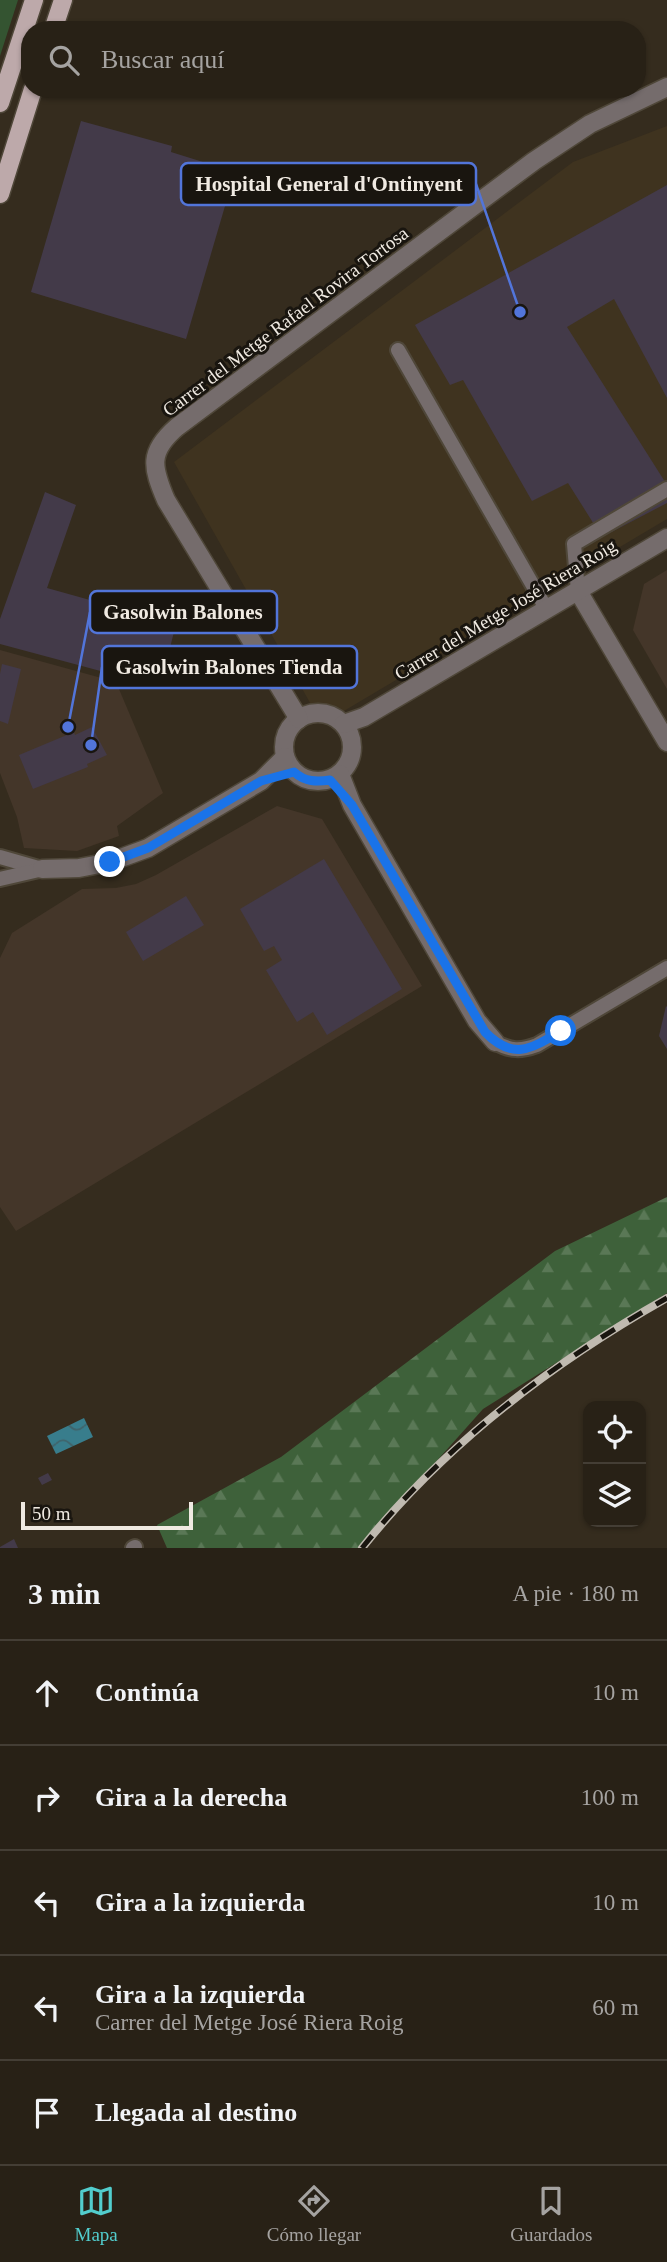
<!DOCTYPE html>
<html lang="es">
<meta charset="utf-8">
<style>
:root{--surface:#282116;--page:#30291f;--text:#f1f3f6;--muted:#a5a3a1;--line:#443e35;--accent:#52cdcd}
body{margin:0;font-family:Georgia,serif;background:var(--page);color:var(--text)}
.controls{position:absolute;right:21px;bottom:21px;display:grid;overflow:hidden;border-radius:14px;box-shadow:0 2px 5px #0004}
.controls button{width:63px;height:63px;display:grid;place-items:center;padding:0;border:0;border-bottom:2px solid var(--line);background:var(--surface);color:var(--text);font:35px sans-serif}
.scale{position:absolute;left:21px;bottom:18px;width:172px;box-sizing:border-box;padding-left:7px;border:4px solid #f0eae2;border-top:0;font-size:19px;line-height:24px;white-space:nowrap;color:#f0eae2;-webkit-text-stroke:5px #19150f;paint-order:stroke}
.stop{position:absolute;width:21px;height:21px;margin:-16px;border:5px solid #1a73e8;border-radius:50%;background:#fff}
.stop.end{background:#1a73e8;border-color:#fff;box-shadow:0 2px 7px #0008}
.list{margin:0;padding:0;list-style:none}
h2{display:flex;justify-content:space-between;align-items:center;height:91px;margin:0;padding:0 28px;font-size:30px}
h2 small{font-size:23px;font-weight:400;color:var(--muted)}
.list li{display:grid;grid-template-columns:46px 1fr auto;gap:21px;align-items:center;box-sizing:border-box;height:105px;padding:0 28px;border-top:2px solid var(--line)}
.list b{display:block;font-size:26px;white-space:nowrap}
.list p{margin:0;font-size:23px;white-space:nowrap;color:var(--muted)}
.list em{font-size:23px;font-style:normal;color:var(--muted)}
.icon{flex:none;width:38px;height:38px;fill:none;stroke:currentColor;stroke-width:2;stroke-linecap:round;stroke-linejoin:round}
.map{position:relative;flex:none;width:667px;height:1548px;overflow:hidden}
.search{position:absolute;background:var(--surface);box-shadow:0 2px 5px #0004;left:21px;right:21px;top:21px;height:77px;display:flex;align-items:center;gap:18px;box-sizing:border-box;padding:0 24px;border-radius:28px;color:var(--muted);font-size:26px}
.sheet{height:616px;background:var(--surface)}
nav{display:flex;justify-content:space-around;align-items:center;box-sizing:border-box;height:98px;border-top:2px solid var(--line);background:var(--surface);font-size:19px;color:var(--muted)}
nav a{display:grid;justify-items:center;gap:4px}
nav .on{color:var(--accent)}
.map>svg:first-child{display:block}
.commercial{fill:#443629}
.built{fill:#3f331f}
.green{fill:#345431}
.forest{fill:url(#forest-firs)}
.water{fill:url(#water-waves)}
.building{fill:#433a49}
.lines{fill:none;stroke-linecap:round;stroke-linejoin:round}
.lane-casing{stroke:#4f4739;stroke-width:18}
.street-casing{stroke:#4f4739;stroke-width:21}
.primary-casing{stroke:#4f4739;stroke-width:21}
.lane{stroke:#756c6c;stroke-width:14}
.street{stroke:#756c6c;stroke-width:18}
.primary{stroke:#bda9aa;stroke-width:18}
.rail-casing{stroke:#c0bab0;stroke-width:8}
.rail{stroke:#19150f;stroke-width:5;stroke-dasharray:16;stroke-linecap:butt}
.route{stroke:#1a73e8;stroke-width:9}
.labels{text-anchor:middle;stroke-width:6;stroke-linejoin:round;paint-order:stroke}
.street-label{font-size:19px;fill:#f0eae2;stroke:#19150f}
.leader{fill:none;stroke:#5275da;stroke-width:2.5}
.callout-dot{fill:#5275da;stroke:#19150f;stroke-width:2.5}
.callout{fill:#19150f;stroke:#5275da;stroke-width:2.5}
.callout-label{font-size:21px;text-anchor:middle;font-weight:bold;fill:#f0eae2}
</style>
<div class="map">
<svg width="667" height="1548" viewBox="0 0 667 1548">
<defs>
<pattern id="forest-firs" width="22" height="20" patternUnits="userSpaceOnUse" patternTransform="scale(1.75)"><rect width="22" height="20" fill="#3e613a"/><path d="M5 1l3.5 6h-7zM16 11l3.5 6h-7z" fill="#5a7856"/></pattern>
<pattern id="water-waves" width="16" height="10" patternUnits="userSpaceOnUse" patternTransform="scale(1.75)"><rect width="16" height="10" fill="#387d8c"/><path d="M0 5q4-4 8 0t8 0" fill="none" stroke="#3f646c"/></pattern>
</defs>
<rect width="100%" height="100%" fill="#352c1e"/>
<g class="commercial">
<path d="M667,570V689L633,630L644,584Z"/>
<path d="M0,650L116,682L163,793L117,826L119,836L77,851L24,848L17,817L0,773Z"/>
<path d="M277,806L322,819L422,986L16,1231L0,1207V958L12,933L82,889L116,888L136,884L156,875Z"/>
</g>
<path class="built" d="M667,126V519L322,724L174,462L573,162Z"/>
<path class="green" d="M0,0H18L0,56Z"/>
<path class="forest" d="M667,1197V1293L483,1409L359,1548H167L157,1525L281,1457L555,1251Z"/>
<path class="water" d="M84,1418L93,1437L56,1454L47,1436Z"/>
<g class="building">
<path d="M81,121L172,146L171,152L235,172L186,339L31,292Z"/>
<path d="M667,185V398L614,299L567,327L667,485V503L602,537L568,483L532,501L463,380L450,385L415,325Z"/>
<path d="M45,492L76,505L47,588L176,624L160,687L0,644V619Z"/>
<path d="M2,664L21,669L8,724L0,721V674Z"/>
<path d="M92,727L107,755L87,764L88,767L33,789L19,755L74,732L75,735Z"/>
<path d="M324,859L402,989L327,1035L313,1012L297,1022L266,970L282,960L274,946L264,951L240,909Z"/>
<path d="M186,896L204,925L143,961L126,932Z"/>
<path d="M666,1006L667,1007V1049L659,1036Z"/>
<path d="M48,1473L52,1480L42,1485L38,1478Z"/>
<path d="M14,1539L18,1548H0V1547Z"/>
</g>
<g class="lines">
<defs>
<g id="lane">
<path d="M398,350L547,610"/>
<path d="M578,591L574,544L667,489"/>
<path d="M0,857L42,869"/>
<path d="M0,879L39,870"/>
<path d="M495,1042C510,1051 521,1051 537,1045L667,968"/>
<path d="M133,1548L135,1547"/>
</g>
<g id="street">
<path d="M578,591L667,742"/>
<circle cx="318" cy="747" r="34"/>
<path d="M299,719L166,500C152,467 148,452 177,427L534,161L590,124L667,87"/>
<path d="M344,724L364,717L667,538"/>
<path d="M340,774L352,805L477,1021L495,1042"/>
<path d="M42,869L79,868L110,862L148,848L261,781L285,757"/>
</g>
<g id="primary">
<path d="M53,30L63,0"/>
<path d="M0,103L34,0"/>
<path d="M0,194L33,89"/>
</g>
</defs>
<use href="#lane" class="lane-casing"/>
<use href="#street" class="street-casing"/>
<use href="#primary" class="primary-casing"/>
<use href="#lane" class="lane"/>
<use href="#street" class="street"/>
<use href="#primary" class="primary"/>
<defs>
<path id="rail" d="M362,1548C445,1444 552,1363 667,1298"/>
</defs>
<use href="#rail" class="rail-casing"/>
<use href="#rail" class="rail"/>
</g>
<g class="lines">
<path class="route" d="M110,862L148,848L261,781L294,772C305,782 317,782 330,780L352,805L485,1032C513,1061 531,1049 561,1031"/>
</g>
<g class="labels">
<g class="street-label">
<text transform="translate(285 321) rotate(-37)" y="7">Carrer del Metge Rafael Rovira Tortosa</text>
<text transform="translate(505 609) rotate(-31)" y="7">Carrer del Metge José Riera Roig</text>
</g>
</g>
<path class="leader" d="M520 312L476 184M68 727L90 612M91 745L102 667"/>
<g class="callout-dot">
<circle cx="520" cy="312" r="7"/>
<circle cx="68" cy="727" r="7"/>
<circle cx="91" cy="745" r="7"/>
</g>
<g class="callout">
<rect x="181" y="163" width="295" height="42" rx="7"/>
<rect x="90" y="591" width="187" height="42" rx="7"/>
<rect x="102" y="646" width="255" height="42" rx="7"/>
</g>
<g class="callout-label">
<text x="329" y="191">Hospital General d'Ontinyent</text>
<text x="183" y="619">Gasolwin Balones</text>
<text x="229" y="674">Gasolwin Balones Tienda</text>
</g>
</svg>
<div class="controls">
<button><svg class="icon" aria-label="locate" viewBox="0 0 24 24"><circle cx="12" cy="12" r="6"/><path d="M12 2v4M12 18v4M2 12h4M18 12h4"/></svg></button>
<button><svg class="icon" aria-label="layers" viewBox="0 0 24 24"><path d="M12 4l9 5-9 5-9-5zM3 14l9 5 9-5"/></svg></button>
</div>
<div class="scale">50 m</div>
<div class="stop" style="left:561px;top:1031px"></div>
<div class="stop end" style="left:110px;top:862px"></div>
<div class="search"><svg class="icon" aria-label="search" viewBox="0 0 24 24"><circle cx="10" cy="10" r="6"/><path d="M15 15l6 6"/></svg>Buscar aquí</div>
</div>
<section class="sheet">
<h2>3 min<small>A pie · 180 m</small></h2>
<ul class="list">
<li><svg class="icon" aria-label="ahead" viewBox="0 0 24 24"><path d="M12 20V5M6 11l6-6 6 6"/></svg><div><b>Continúa</b></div><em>10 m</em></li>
<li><svg class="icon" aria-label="right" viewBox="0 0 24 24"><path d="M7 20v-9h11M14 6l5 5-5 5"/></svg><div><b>Gira a la derecha</b></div><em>100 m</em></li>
<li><svg class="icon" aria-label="left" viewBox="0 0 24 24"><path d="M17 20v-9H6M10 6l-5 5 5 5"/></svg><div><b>Gira a la izquierda</b></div><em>10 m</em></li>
<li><svg class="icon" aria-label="left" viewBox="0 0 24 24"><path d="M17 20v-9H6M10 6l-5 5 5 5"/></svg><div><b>Gira a la izquierda</b><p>Carrer del Metge José Riera Roig</p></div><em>60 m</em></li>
<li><svg class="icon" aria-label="arrive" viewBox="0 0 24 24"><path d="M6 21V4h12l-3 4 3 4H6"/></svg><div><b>Llegada al destino</b></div></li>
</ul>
</section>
<nav>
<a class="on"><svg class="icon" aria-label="map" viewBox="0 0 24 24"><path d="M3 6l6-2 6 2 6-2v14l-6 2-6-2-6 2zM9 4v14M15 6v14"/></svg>Mapa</a>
<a><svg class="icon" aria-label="directions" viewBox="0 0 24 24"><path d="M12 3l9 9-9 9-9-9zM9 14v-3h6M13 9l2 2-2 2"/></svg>Cómo llegar</a>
<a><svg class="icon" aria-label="saved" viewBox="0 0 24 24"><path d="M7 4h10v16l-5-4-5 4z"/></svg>Guardados</a>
</nav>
